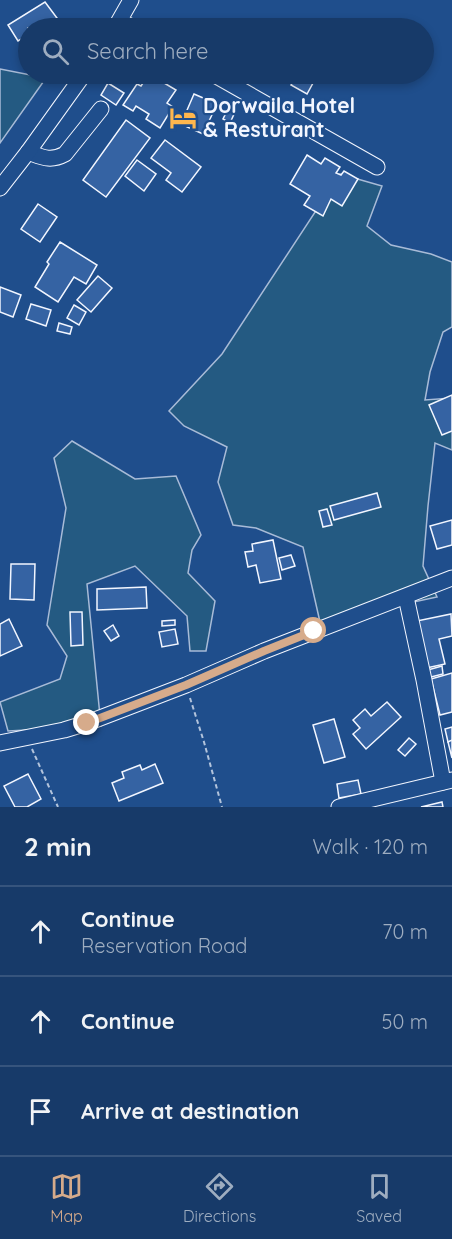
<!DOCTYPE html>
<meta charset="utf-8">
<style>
:root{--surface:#173a69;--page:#20416f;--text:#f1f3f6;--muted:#9eadc0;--line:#36547d;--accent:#d6ab8b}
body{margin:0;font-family:Quicksand,sans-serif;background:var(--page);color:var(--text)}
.stop{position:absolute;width:18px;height:18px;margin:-14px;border:4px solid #d6ab8b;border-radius:50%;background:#fff}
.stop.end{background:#d6ab8b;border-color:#fff;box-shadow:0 2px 6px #0008}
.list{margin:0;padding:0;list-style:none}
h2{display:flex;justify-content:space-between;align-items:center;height:78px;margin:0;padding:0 24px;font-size:26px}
h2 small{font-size:20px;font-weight:400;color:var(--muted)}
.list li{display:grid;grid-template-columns:39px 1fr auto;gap:18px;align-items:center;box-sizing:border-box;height:90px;padding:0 24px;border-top:2px solid var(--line)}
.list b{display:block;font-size:22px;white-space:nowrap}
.list p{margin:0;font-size:20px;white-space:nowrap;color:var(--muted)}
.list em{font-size:20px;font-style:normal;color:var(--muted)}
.icon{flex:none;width:33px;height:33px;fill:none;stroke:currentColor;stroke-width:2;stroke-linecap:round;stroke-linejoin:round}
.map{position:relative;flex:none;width:452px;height:807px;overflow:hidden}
.search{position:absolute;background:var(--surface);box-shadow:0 3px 9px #0003;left:18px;right:18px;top:18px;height:66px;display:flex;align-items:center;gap:15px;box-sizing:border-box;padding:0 21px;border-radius:33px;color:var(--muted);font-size:22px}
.sheet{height:348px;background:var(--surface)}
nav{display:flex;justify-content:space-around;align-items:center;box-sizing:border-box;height:84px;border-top:2px solid var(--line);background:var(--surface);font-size:16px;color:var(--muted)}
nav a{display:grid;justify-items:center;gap:3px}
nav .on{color:var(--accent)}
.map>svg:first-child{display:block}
.green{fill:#245a82;stroke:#a8bbd7;stroke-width:1.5}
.building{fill:#3563a3;stroke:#f2f6ff;stroke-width:1.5}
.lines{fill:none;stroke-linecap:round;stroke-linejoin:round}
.minor-casing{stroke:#f2f6ff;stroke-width:17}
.path{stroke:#b3c4dc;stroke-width:2;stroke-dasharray:4.5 3;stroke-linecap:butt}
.minor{stroke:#1f4e8c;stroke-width:15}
.route{stroke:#d6ab8b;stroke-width:8}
.labels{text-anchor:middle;stroke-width:4.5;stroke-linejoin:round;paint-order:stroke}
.poi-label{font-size:21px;font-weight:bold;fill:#f2f6ff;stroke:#1f4e8c;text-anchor:start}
</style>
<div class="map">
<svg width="452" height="807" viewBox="0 0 452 807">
<rect width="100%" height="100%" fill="#1f4e8c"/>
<g class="green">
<path d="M0,69L46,78L0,143Z"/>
<path d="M340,174L382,186L367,226L391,245L431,254L452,262V327L443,332L430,372L425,400L452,398V450L435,443L428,506L423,566L437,597L320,622L303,547L256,528L233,525L218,482L227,447L184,426L169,411L222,354Z"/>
<path d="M72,441L135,479L176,476L201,535L192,550L188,573L215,601L206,651H190L187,616L135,566L87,584L101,726L8,731L0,702L60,679L67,656L47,625L66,508L54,458Z"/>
</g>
<g class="building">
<path d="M45,2L57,18L39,28H28V35L18,41L8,25Z"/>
<path d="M149,74L176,90L167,103L173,107L160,128L146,119L149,114L136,106L133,111L123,105L137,84L141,86Z"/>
<path d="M297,75L313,83L307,94L291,85Z"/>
<path d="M108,83L124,93L116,105L101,95Z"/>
<path d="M194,94L217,104L203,134L181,124Z"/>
<path d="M228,109L235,112L230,123L223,119Z"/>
<path d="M126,120L150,138L106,197L83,180Z"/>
<path d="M165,140L201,167L182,192L166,180L171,173L151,158Z"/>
<path d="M307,155L321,164L325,158L340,167L336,173L341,175L344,171L358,179L342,206L331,199L323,216L304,205L310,196L290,184Z"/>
<path d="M137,160L156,174L144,191L125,176Z"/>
<path d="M38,204L57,217L40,242L21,229Z"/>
<path d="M60,242L97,265L86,284L74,277L58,302L35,287L49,264L47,262Z"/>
<path d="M98,276L112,288L91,312L77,300Z"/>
<path d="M0,287L21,295L13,317L0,312Z"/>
<path d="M31,304L51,310L46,326L26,319Z"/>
<path d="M74,305L86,312L79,325L67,318Z"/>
<path d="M59,323L72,327L70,334L57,331Z"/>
<path d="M452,395V431L442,435L429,405Z"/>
<path d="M377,493L381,507L334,520L330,506Z"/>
<path d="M327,509L332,525L323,527L319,511Z"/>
<path d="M452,520V545L437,549L430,526Z"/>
<path d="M273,540L281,579L260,583L256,565L248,567L245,552L253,551L252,544Z"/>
<path d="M291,555L295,566L282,570L279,558Z"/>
<path d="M11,564H35L34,600L10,599Z"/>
<path d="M146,587L147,608L97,610V589Z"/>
<path d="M70,612H82L83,645L71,646Z"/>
<path d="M451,614L452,636L439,639L445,664L417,670L407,623Z"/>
<path d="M9,619L22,646L0,656V624Z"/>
<path d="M175,620V625L162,626V621Z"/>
<path d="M113,625L119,636L111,641L104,631Z"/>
<path d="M175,629L178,644L162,647L159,632Z"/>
<path d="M442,666L443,674L419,680L417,673Z"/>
<path d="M452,673V712L440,715L431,679Z"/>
<path d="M387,702L401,717L366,749L353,734L360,728L353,720L365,709L371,716Z"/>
<path d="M334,719L345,757L324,763L313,725Z"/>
<path d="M452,727V741L448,742L445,729Z"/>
<path d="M409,738L416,744L405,756L398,750Z"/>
<path d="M452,740V758L448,742Z"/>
<path d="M155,764L163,783L119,801L112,783L124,778L122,772L140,765L142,770Z"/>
<path d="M28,774L41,799L27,807H15L4,786Z"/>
<path d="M358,780L361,794L339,798L337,784Z"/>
<path d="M442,802L443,807H421Z"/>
</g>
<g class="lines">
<defs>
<g id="minor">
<path d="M120,21L134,28"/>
<path d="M115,28L131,0"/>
<path d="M213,74L377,167"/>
<path d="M28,152C42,157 50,162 65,154L101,109"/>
<path d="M0,188L28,152L84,74"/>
<path d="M406,597L424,680L443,782"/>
<path d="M0,743L64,730L87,723L186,685L264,651L452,578"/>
<path d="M339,807L452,780"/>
</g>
</defs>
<use href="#minor" class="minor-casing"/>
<g class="path">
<path d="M190,698L204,742L222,807"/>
<path d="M32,749L58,807"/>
</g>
<use href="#minor" class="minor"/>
</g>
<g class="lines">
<path class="route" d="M87,723L186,685L264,651L314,631"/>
</g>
<defs>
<symbol id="hotel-bare" viewBox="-9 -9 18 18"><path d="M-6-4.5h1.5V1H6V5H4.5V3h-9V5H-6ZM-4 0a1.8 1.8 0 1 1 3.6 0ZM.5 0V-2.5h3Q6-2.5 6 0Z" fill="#ffb74d" stroke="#1f4e8c" stroke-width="2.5" paint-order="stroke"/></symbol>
</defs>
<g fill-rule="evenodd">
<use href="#hotel-bare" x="164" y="99" width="38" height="38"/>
</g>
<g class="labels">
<g class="poi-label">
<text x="203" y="113">Dorwaila Hotel<tspan x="203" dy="24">&amp; Resturant</tspan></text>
</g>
</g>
</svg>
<div class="stop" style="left:314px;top:631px"></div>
<div class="stop end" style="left:87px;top:723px"></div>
<div class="search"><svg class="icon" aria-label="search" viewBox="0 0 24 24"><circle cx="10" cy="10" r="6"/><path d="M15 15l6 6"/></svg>Search here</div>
</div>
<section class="sheet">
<h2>2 min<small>Walk · 120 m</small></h2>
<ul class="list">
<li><svg class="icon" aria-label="ahead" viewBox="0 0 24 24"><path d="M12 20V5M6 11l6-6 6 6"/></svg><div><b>Continue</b><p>Reservation Road</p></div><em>70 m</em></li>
<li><svg class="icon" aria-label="ahead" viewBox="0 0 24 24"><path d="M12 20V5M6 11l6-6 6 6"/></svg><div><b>Continue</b></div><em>50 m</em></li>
<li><svg class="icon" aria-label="arrive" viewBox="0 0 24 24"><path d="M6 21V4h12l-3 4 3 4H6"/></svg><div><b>Arrive at destination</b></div></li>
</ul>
</section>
<nav>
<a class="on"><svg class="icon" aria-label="map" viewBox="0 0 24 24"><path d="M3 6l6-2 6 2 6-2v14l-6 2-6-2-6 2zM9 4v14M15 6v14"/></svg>Map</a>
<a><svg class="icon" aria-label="directions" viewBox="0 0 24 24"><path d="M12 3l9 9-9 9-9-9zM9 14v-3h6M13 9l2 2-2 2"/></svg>Directions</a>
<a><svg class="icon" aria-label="saved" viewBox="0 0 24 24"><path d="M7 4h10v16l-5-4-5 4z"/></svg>Saved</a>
</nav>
